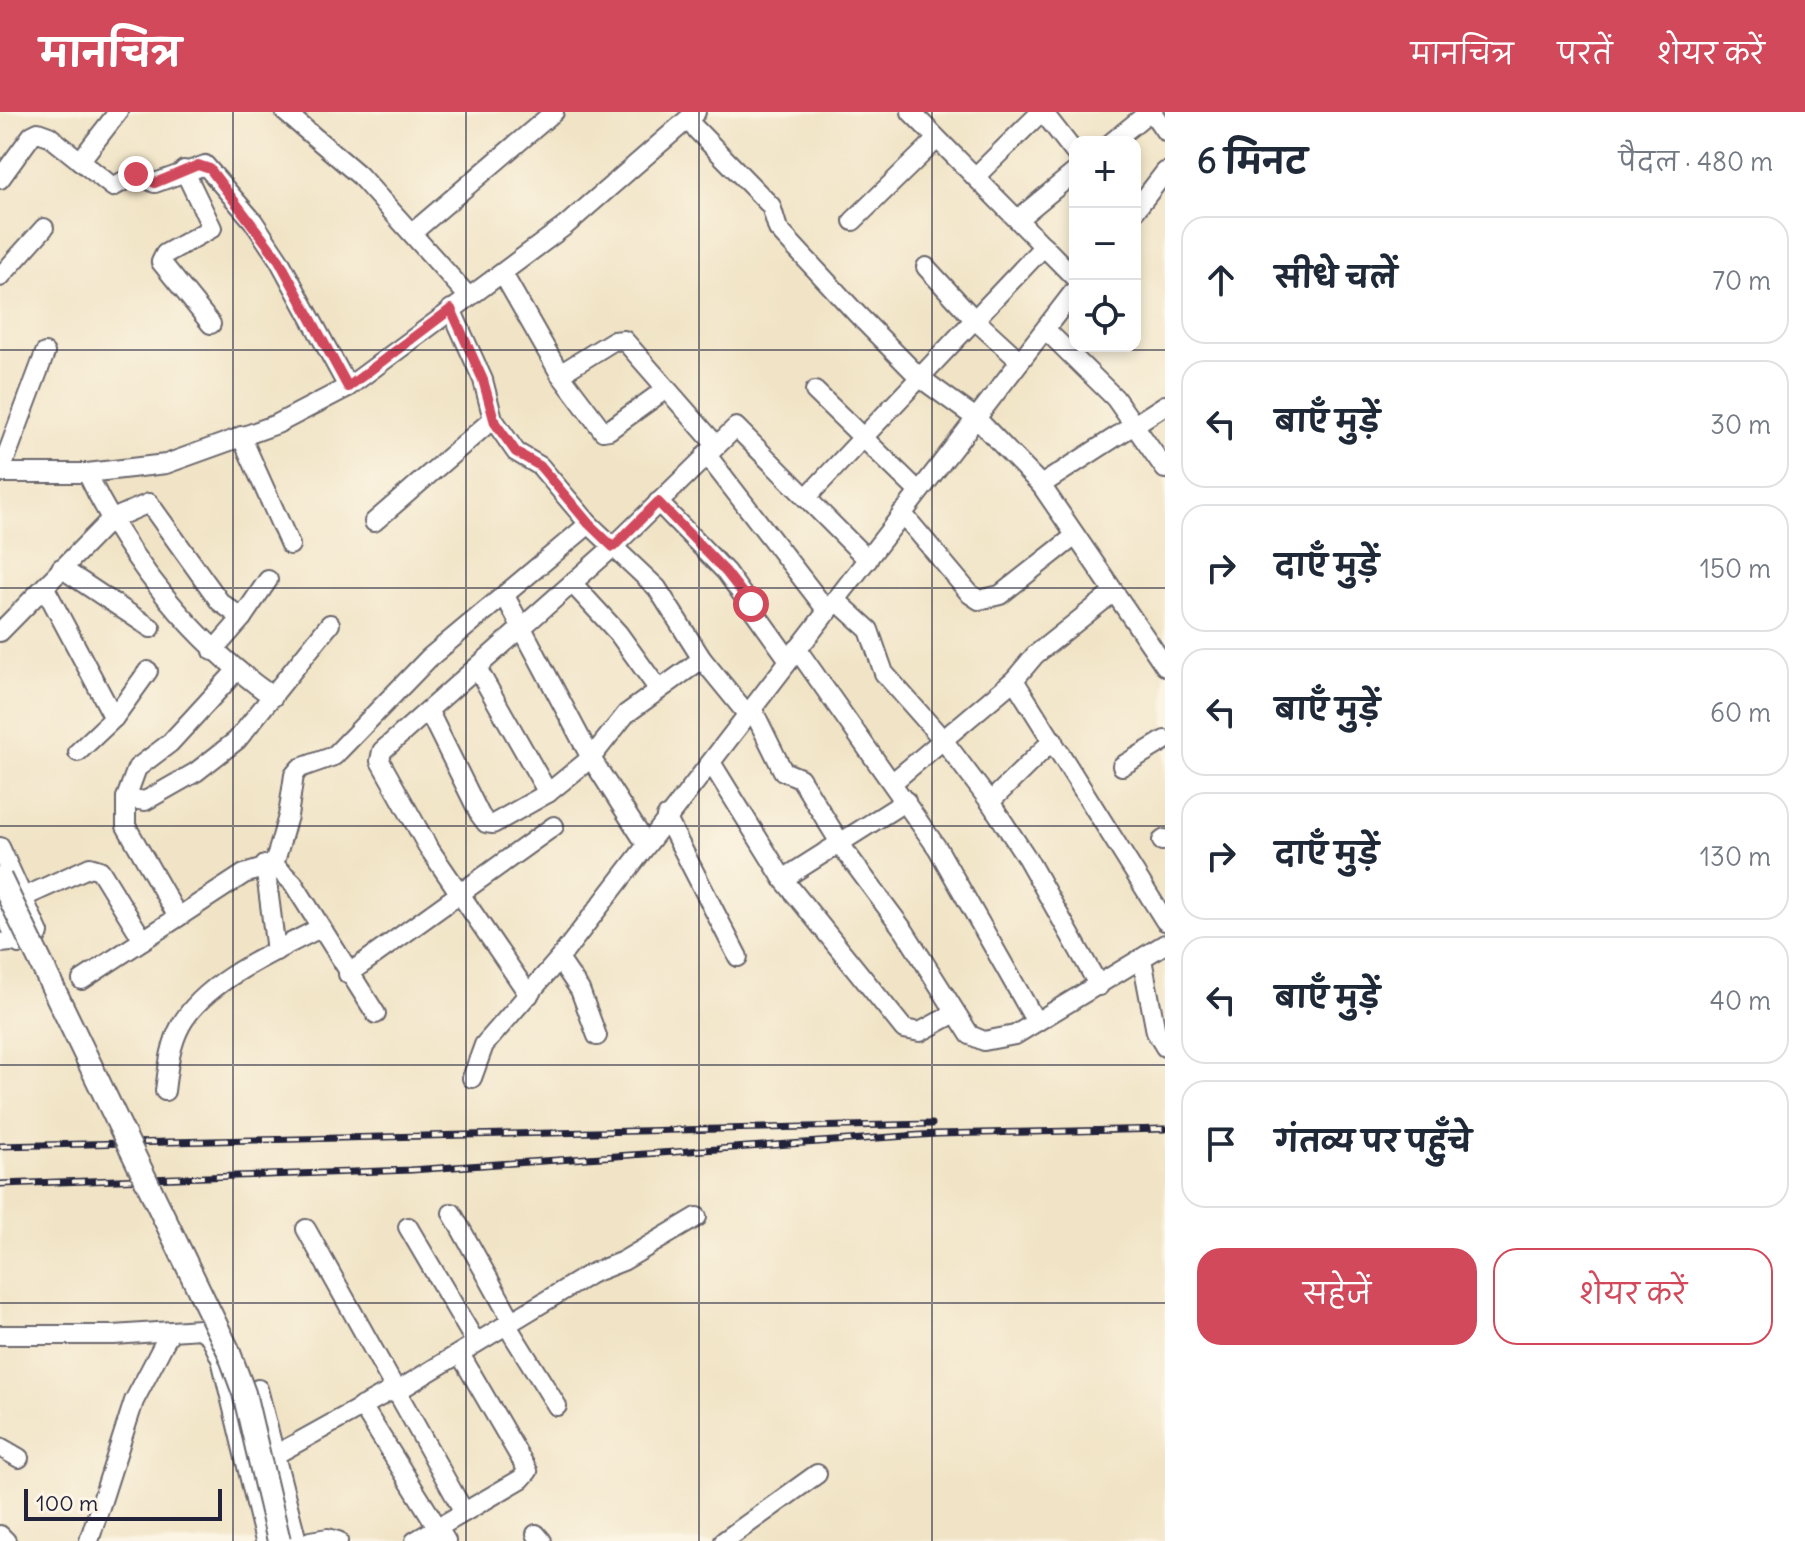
<!DOCTYPE html>
<html lang="hi">
<meta charset="utf-8">
<style>
:root{--surface:#fff;--page:#f2f2f3;--text:#1f2937;--muted:#747a83;--line:#e0e1e3;--accent:#d1495b}
body{margin:0;font-family:Delius,"Playpen Sans Deva",sans-serif;background:var(--page);color:var(--text)}
.controls{position:absolute;right:24px;top:24px;display:grid;overflow:hidden;border-radius:16px;box-shadow:0 4px 12px #0003}
.controls button{width:72px;height:72px;display:grid;place-items:center;padding:0;border:0;border-bottom:2px solid var(--line);background:var(--surface);color:var(--text);font:40px sans-serif}
.scale{position:absolute;left:24px;bottom:20px;width:198px;box-sizing:border-box;padding-left:8px;border:4px solid #22223b;border-top:0;font-size:22px;line-height:28px;white-space:nowrap;color:#22223b;-webkit-text-stroke:6px #fcf5e5;paint-order:stroke}
.stop{position:absolute;width:24px;height:24px;margin:-18px;border:6px solid #d1495b;border-radius:50%;background:#fff}
.stop.end{background:#d1495b;border-color:#fff;box-shadow:0 2px 8px #0008}
.list{margin:0;padding:0;list-style:none}
h2{display:flex;justify-content:space-between;align-items:center;height:104px;margin:0;padding:0 32px;font-size:34px}
h2 small{font-size:26px;font-weight:400;color:var(--muted)}
.list li{display:grid;grid-template-columns:52px 1fr auto;gap:24px;align-items:center;box-sizing:border-box;height:128px;margin:0 16px 16px;padding:0 16px;border:2px solid var(--line);border-radius:24px}
.list b{display:block;font-size:30px;white-space:nowrap}
.list em{font-size:26px;font-style:normal;color:var(--muted)}
.actions{display:flex;gap:16px;padding:24px 32px}
.actions a{flex:1;padding:18px 0;border:2px solid var(--accent);border-radius:24px;text-align:center;font-size:28px;color:var(--accent)}
.actions .main{background:var(--accent);color:#fff}
.icon{flex:none;width:44px;height:44px;fill:none;stroke:currentColor;stroke-width:2;stroke-linecap:round;stroke-linejoin:round}
.map{position:relative;flex:none;width:1165px;height:1429px;overflow:hidden}
header{display:flex;align-items:center;gap:48px;box-sizing:border-box;height:112px;padding:0 40px;background:var(--accent);color:#fff}
header strong{font-size:38px}
nav{display:flex;gap:44px;margin-inline-start:auto;font-size:28px}
main{display:flex}
aside{flex:1;background:var(--surface)}
.map>svg:first-child{display:block}
.lines{fill:none;stroke-linecap:round;stroke-linejoin:round}
.minor-casing{stroke:#6a666c;stroke-width:22}
.minor{stroke:#fff;stroke-width:18}
.rail-casing{stroke:#22223b;stroke-width:7}
.rail{stroke:#fcf5e5;stroke-width:4;stroke-dasharray:12;stroke-linecap:butt}
.major-bridge-casing{stroke:#6a666c;stroke-width:26;stroke-linecap:butt}
.major-bridge{stroke:#fff;stroke-width:22}
.route{stroke:#d1495b;stroke-width:10}
.grid{fill:none;stroke:#22223b;stroke-width:2;stroke-opacity:0.55}
</style>
<header>
<strong>मानचित्र</strong>
<nav><a>मानचित्र</a><a>परतें</a><a>शेयर करें</a></nav>
</header>
<main>
<div class="map">
<svg width="1165" height="1429" viewBox="0 0 1165 1429">
<rect width="100%" height="100%" fill="#fcf5e5"/>
<filter id="ink" filterUnits="userSpaceOnUse"><feTurbulence type="fractalNoise" baseFrequency=".0125" numOctaves="2"/><feDisplacementMap in="SourceGraphic" scale="16" xChannelSelector="R" yChannelSelector="G"/><feConvolveMatrix kernelMatrix="1 2 1 2 8 2 1 2 1" color-interpolation-filters="sRGB"/></filter>
<filter id="wash" filterUnits="userSpaceOnUse"><feTurbulence type="fractalNoise" baseFrequency=".006" numOctaves="4" result="noise"/><feDisplacementMap in="SourceGraphic" scale="32" xChannelSelector="R" yChannelSelector="G"/><feGaussianBlur stdDeviation="1.8" result="paint"/><feColorMatrix in="noise" values="0 0 0 0 0 0 0 0 0 0 0 0 0 0 0 0 0 1.4 0 .05"/><feComposite in="paint" operator="in"/></filter>
<g filter="url(#wash)">
<rect width="100%" height="100%" fill="#f1e4c6"/>
</g>
<g filter="url(#ink)">
<g class="lines">
<defs>
<g id="minor">
<path d="M285,0L359,63L468,184"/>
<path d="M911,0L1075,166"/>
<path d="M1043,0L1075,41"/>
<path d="M1152,0L1165,19"/>
<path d="M687,8L771,94L778,117L856,201L919,265L977,307L1041,373L1165,554"/>
<path d="M1112,30L1149,0"/>
<path d="M80,49L118,0"/>
<path d="M184,58L212,116L165,142L161,150L211,212"/>
<path d="M975,65L1041,0"/>
<path d="M0,67L32,23L38,20L49,24L113,75L136,62L155,71L205,53L253,109L279,148L348,275"/>
<path d="M1135,99L1165,60"/>
<path d="M1018,107L1075,60"/>
<path d="M853,109L937,27"/>
<path d="M412,121L554,0"/>
<path d="M926,155L973,206L1020,249"/>
<path d="M503,162L560,262L603,319L609,318L666,277"/>
<path d="M0,165L44,116"/>
<path d="M451,197L483,268L493,307L516,340L540,354L589,412L657,476L702,547L747,602"/>
<path d="M1046,218L1115,286L1165,357"/>
<path d="M560,262L613,229L624,228L716,333"/>
<path d="M815,279L918,379"/>
<path d="M241,324L290,433"/>
<path d="M706,342L828,500"/>
<path d="M0,361H87L166,352L277,312L348,275L565,114L696,0"/>
<path d="M0,361L45,241"/>
<path d="M87,361C128,448 194,530 273,585"/>
<path d="M1041,373L1165,293"/>
<path d="M806,386L1044,134"/>
<path d="M658,390L726,460L789,548"/>
<path d="M902,401L970,482L979,488L1000,483L1075,424"/>
<path d="M374,410L493,307"/>
<path d="M61,456L151,516"/>
<path d="M573,472L618,521L659,578"/>
<path d="M45,476L114,606"/>
<path d="M1114,480L1035,543L1014,568L1165,809"/>
<path d="M505,484L591,646L646,732"/>
<path d="M837,489L869,518L884,561L944,629L990,690L1027,746L1099,874"/>
<path d="M0,520L110,408L149,391L220,490L242,506"/>
<path d="M797,537L938,737L1036,910"/>
<path d="M213,539L242,506L268,468"/>
<path d="M477,556L548,681"/>
<path d="M236,559L170,631L137,656L126,686L145,689L196,660L237,628L330,512"/>
<path d="M752,596L783,659L800,666L847,742L905,820L970,923L984,929L1015,923L1165,832"/>
<path d="M429,600L480,703L486,711L493,712L548,681L591,646L626,602L702,547"/>
<path d="M78,640L114,606L148,559"/>
<path d="M712,652L783,767L904,917L920,920L955,901"/>
<path d="M1122,654L1165,628"/>
<path d="M893,670L1014,568"/>
<path d="M126,686V714L178,805"/>
<path d="M990,690L1053,628"/>
<path d="M666,705L738,845"/>
<path d="M1162,729L1165,727"/>
<path d="M0,735L39,821L34,828L0,831"/>
<path d="M265,753L276,839"/>
<path d="M274,753L288,704L294,663L300,656L334,644L429,546L589,412"/>
<path d="M783,767L906,689"/>
<path d="M24,785L90,755L100,758L143,828"/>
<path d="M0,793L19,832"/>
<path d="M1142,847L1156,920L1165,935"/>
<path d="M348,862L554,714"/>
<path d="M82,868L244,762L274,753L293,771L376,902"/>
<path d="M529,883L428,735L380,649L382,639L613,435L736,315L868,448"/>
<path d="M597,924L580,878L559,847L1075,178"/>
<path d="M472,966L484,933L559,847"/>
<path d="M165,979C168,956 170,933 181,913C205,869 276,839 320,816"/>
<path d="M452,1101L512,1209"/>
<path d="M408,1115L476,1231"/>
<path d="M306,1117L464,1400"/>
<path d="M506,1212L557,1294"/>
<path d="M0,1223H114L200,1217L210,1224L221,1247L265,1429"/>
<path d="M258,1277L297,1429"/>
<path d="M394,1281L590,1162L623,1149L697,1105"/>
<path d="M362,1294L446,1429"/>
<path d="M0,1335L19,1346"/>
<path d="M275,1343L392,1278"/>
<path d="M536,1422L542,1429"/>
<path d="M0,1423L6,1429"/>
<path d="M89,1429L134,1289L170,1220"/>
<path d="M310,1429L328,1426L338,1429"/>
<path d="M415,1429L521,1367L528,1359L460,1242"/>
<path d="M724,1429L817,1362"/>
</g>
</defs>
<use href="#minor" class="minor-casing"/>
<use href="#minor" class="minor"/>
<defs>
<g id="rail">
<path d="M0,1034L932,1012"/>
<path d="M0,1072L411,1058L936,1022L1165,1017"/>
</g>
</defs>
<use href="#rail" class="rail-casing"/>
<use href="#rail" class="rail"/>
<defs>
<path id="major-bridge" d="M0,766L228,1238L244,1281L279,1429"/>
</defs>
<use href="#major-bridge" class="major-bridge-casing"/>
<use href="#major-bridge" class="major-bridge"/>
</g>
</g>
<g class="lines" filter="url(#ink)">
<path class="route" d="M136,62L155,71L198,53L210,57L279,148L348,275L451,197L483,268L495,311L516,340L540,354L589,412L613,435L658,390L726,460L751,492"/>
</g>
<path class="grid" d="M233,0V1429M466,0V1429M699,0V1429M932,0V1429M0,238H1165M0,476H1165M0,714H1165M0,953H1165M0,1191H1165"/>
</svg>
<div class="controls">
<button>+</button>
<button>−</button>
<button><svg class="icon" aria-label="locate" viewBox="0 0 24 24"><circle cx="12" cy="12" r="6"/><path d="M12 2v4M12 18v4M2 12h4M18 12h4"/></svg></button>
</div>
<div class="scale">100 m</div>
<div class="stop" style="left:751px;top:492px"></div>
<div class="stop end" style="left:136px;top:62px"></div>
</div>
<aside>
<h2>6 मिनट<small>पैदल · 480 m</small></h2>
<ul class="list">
<li><svg class="icon" aria-label="ahead" viewBox="0 0 24 24"><path d="M12 20V5M6 11l6-6 6 6"/></svg><div><b>सीधे चलें</b></div><em>70 m</em></li>
<li><svg class="icon" aria-label="left" viewBox="0 0 24 24"><path d="M17 20v-9H6M10 6l-5 5 5 5"/></svg><div><b>बाएँ मुड़ें</b></div><em>30 m</em></li>
<li><svg class="icon" aria-label="right" viewBox="0 0 24 24"><path d="M7 20v-9h11M14 6l5 5-5 5"/></svg><div><b>दाएँ मुड़ें</b></div><em>150 m</em></li>
<li><svg class="icon" aria-label="left" viewBox="0 0 24 24"><path d="M17 20v-9H6M10 6l-5 5 5 5"/></svg><div><b>बाएँ मुड़ें</b></div><em>60 m</em></li>
<li><svg class="icon" aria-label="right" viewBox="0 0 24 24"><path d="M7 20v-9h11M14 6l5 5-5 5"/></svg><div><b>दाएँ मुड़ें</b></div><em>130 m</em></li>
<li><svg class="icon" aria-label="left" viewBox="0 0 24 24"><path d="M17 20v-9H6M10 6l-5 5 5 5"/></svg><div><b>बाएँ मुड़ें</b></div><em>40 m</em></li>
<li><svg class="icon" aria-label="arrive" viewBox="0 0 24 24"><path d="M6 21V4h12l-3 4 3 4H6"/></svg><div><b>गंतव्य पर पहुँचे</b></div></li>
</ul>
<div class="actions"><a class="main">सहेजें</a><a>शेयर करें</a></div>
</aside>
</main>
